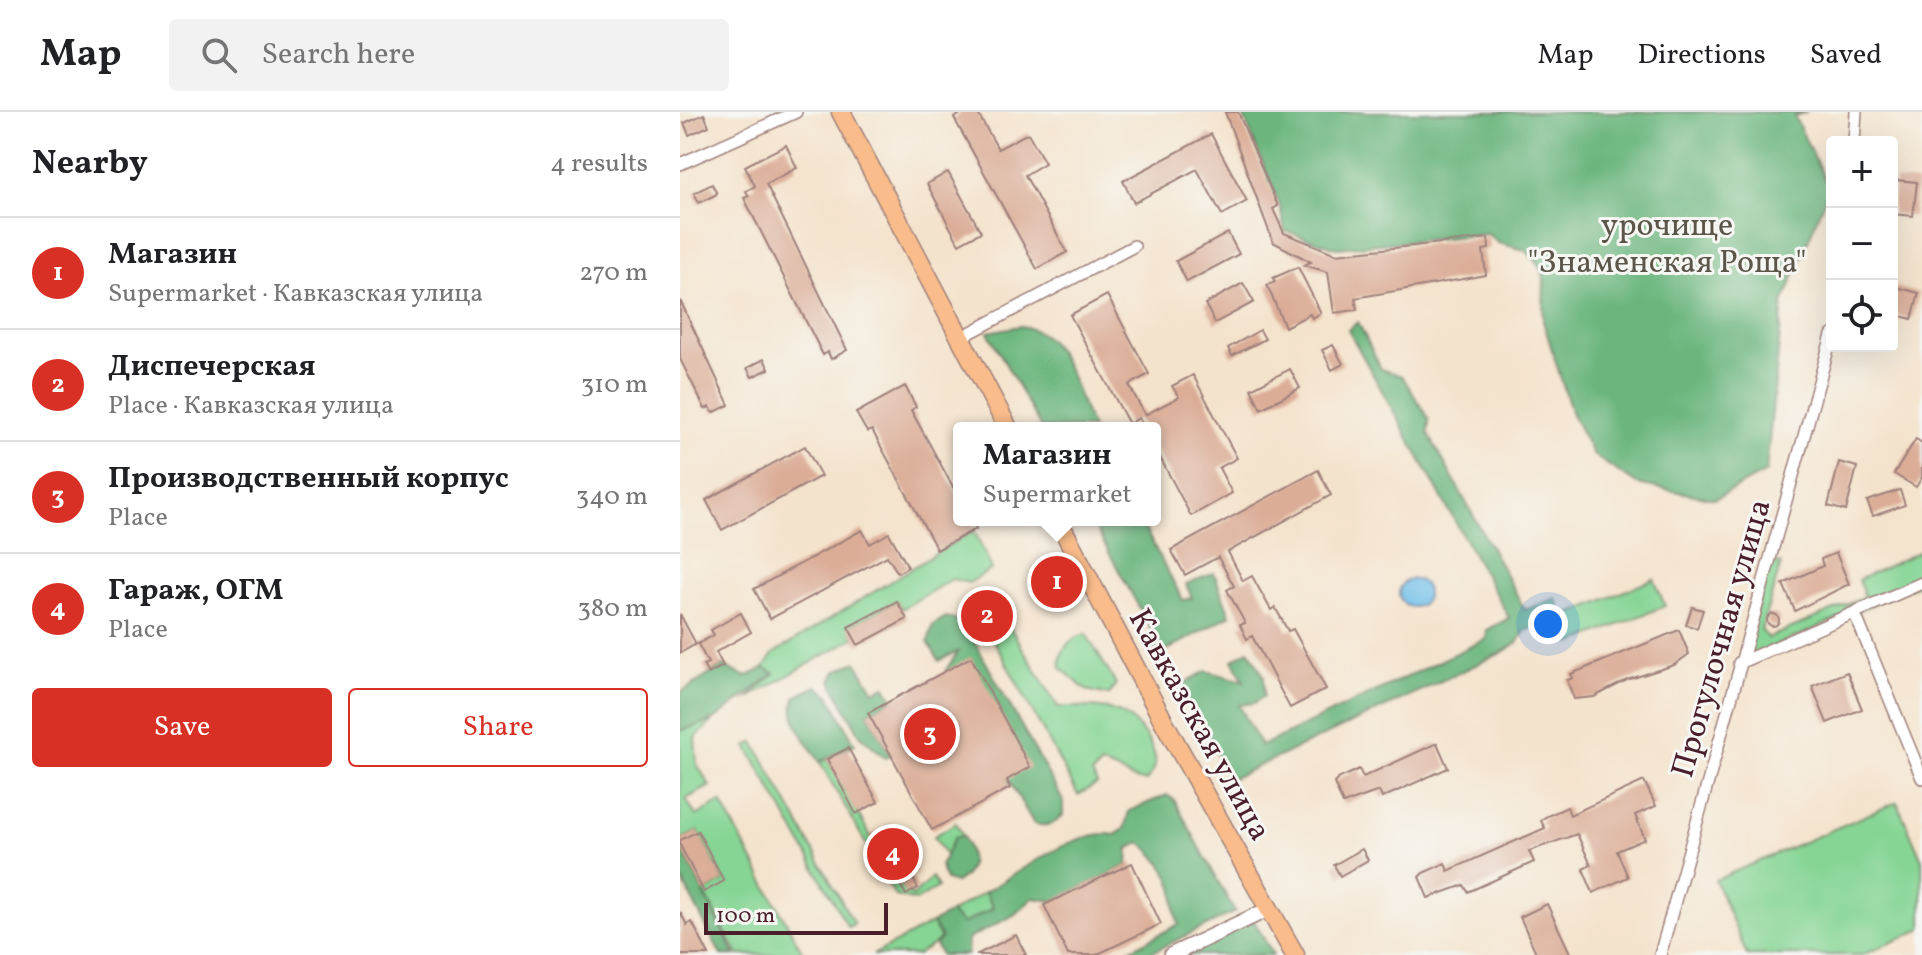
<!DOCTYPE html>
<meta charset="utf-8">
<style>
:root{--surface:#fff;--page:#f2f2f2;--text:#202124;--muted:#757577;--line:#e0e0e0;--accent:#d93025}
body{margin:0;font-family:Vollkorn,serif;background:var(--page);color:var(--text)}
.controls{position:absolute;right:24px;top:24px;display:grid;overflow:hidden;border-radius:8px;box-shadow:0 8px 32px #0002}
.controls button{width:72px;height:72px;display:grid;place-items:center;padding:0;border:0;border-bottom:2px solid var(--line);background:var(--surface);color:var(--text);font:40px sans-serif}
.scale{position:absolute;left:24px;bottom:20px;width:184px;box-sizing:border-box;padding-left:8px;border:4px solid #4a1f2b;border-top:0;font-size:22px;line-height:28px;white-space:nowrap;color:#4a1f2b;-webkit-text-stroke:6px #f6f6f2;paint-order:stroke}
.you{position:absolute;left:868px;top:512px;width:28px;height:28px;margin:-20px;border:6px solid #fff;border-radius:50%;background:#1a73e8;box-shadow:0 0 0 12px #1a73e833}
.badge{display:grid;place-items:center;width:52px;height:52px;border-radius:50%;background:var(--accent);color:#fff;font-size:26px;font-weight:700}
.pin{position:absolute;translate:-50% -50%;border:4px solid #fff;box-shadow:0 2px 8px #0006}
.popup{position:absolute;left:273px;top:310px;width:208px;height:104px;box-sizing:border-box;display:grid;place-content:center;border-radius:8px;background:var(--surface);filter:drop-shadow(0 2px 6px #0005);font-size:26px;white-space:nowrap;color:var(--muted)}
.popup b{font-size:30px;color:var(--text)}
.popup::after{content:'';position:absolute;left:50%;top:100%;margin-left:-16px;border:16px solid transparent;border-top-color:var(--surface)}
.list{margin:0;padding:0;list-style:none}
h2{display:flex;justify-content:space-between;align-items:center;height:104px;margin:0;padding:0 32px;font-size:34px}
h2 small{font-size:26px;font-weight:400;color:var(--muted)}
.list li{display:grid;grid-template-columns:52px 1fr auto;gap:24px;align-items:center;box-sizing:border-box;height:112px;padding:0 32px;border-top:2px solid var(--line)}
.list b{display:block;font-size:30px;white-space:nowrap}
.list p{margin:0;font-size:26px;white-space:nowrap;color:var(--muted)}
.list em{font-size:26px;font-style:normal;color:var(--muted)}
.actions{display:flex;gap:16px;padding:24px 32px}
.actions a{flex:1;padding:18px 0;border:2px solid var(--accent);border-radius:8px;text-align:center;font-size:28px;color:var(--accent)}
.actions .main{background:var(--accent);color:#fff}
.icon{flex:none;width:44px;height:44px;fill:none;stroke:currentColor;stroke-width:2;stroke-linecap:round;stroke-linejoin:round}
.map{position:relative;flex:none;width:1242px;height:843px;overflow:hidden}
header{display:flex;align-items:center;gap:48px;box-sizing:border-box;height:112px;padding:0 40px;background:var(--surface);border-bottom:2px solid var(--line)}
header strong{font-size:38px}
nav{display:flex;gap:44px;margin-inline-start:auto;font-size:28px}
.search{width:560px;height:72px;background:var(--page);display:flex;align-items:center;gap:20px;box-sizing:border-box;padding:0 28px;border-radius:8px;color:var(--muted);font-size:30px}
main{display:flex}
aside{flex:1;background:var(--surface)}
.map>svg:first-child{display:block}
.green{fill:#86d594;stroke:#687a60;stroke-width:2}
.forest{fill:#6cb67e;stroke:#5b6a54;stroke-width:2}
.water{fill:#6ebee9;stroke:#5c6e8a;stroke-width:2}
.building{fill:#dbad97}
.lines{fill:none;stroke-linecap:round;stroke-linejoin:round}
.minor-casing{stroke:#9f817c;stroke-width:14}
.tertiary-casing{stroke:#9f817c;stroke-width:17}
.primary-casing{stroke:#9f817c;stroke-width:21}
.minor{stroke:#fff;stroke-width:11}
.tertiary{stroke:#fff;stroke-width:14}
.primary{stroke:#f9bc8a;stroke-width:18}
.labels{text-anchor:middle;stroke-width:6;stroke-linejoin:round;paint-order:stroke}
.park-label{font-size:32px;fill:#5c564a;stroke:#f6f6f2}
.street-label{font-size:32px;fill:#4a1f2b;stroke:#f6f6f2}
</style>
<header>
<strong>Map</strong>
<div class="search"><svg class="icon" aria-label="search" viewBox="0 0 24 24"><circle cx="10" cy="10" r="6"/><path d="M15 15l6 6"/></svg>Search here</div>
<nav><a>Map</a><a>Directions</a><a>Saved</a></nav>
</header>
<main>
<aside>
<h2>Nearby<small>4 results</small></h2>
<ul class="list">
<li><span class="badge">1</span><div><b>Магазин</b><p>Supermarket · Кавказская улица</p></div><em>270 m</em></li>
<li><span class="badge">2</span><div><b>Диспечерская</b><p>Place · Кавказская улица</p></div><em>310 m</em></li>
<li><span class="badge">3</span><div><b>Производственный корпус</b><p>Place</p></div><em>340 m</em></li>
<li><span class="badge">4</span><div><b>Гараж, ОГМ</b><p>Place</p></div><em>380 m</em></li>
</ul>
<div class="actions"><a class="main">Save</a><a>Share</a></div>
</aside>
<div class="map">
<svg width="1242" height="843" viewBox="0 0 1242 843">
<rect width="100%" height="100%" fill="#f6f6f2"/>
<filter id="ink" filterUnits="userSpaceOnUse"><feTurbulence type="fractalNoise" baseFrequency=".0125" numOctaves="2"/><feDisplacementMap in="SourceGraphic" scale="16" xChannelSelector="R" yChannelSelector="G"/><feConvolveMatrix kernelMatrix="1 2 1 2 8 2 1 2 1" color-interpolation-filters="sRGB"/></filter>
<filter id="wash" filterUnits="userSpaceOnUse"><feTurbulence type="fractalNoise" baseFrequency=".006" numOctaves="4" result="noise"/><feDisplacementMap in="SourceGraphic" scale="32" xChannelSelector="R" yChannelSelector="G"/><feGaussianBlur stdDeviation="1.8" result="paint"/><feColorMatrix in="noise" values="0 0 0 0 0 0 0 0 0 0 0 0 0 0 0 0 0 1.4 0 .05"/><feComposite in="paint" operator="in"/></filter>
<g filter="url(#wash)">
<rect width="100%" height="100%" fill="#f4e3cc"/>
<g class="green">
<path d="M294,418L312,457L289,471L272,467L222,497L216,489L169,515L174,526L65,588L94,562L84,556L93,542Z"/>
<path d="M1242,438V471L1067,546L1086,449L1101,452L1081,518L1088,526L1185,485L1178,468Z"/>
<path d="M974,467L985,494L891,532L880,506Z"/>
<path d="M303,484L317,494L378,595C423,595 450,591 472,636C478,650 476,658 466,669C447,669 440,656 421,653L412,662L417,672L398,683L312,525L322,519Z"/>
<path d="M406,522L436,572L429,583L406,578L381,556C378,539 390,525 406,522Z"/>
<path d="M34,608L15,626L17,652L30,674L6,687L16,704L41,690L124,843H58L24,780L44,769L18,719L0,728V619Z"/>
<path d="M74,630L174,812L168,815L67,634Z"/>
<path d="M147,647L217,771L233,784L252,765L258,775L236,789L215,784L140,650Z"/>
<path d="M1217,690L1242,748V817L1182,843H1067L1035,768Z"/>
<path d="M276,711L283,724L275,725L266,744L254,724Z"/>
<path d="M305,780L313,796L283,812L270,801Z"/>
<path d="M252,811L261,827L237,843H193Z"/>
</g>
<g class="forest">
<path d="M562,0H1127L1114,4L1149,76L1103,192L1086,360L1035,387L957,372L913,343L892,302L863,209L864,166L857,149L845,138L818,131L808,122L657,136L605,119L599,91Z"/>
<path d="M678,210L701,257L722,264L749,307L748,321L845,498L876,486L883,504L845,519L837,531L821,541L551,667L505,586L493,583L497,575L526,559L564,569L553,548L569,538L584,564V584L574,591L559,593L581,634L806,527L807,518L829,506L668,218Z"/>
<path d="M340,214C387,220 393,281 413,316H361L308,220Z"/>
<path d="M411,408H460L503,488L512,486L506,472L534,461L550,503L486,539H470L477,528Z"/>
<path d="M266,505L283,509L383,689V703C374,713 367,715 354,712L265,559L279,539L259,549L248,530L253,513Z"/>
<path d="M176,550L194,579L206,574L213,587L188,601L211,643L206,646L180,623L151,569L156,559Z"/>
<path d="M43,554L66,565L84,556L95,561L34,608L0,619V581Z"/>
<path d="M137,574L149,583L175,632L140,650C128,631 108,609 115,585Z"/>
<path d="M487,683L494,688L555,800L466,843H440L499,812C493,799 496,792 494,780C491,762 475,741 461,731L449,736L448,753L374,789L353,786L334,803L288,827L287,843H261L255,833L261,826L252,811L270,801L283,812L313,796L305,780C337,762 399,714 435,723L444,717L449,699Z"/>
<path d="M283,724C292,742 296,760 275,771L266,768L260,754L275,725Z"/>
<path d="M0,733L55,843H41L0,764Z"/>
<path d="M572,805L593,843H491Z"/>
</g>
<circle class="water" cx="733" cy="481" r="14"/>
<g id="blocks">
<g class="building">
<path d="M278,0H297L318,37L348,21L365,51L345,63L387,140L357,157L274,6L279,3Z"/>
<path d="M545,0H558L598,94L593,97L604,121L656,142L808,126L809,137L803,138L806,163L675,186L677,198L654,201L648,160L624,153L631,150L593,130Z"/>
<path d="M24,2L29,14L9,23L4,11Z"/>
<path d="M531,22L567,89L542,103L517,57L454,91L443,69Z"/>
<path d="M106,33L117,56L86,72L167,238L151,247L148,240L143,243L64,86L69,84L66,79L75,74L65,54Z"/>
<path d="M268,60L301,120L279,132L247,72Z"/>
<path d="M1215,68L1237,70L1233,104L1212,102Z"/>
<path d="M32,72L37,82L19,91L14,81Z"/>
<path d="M548,121L559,142L507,170L496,149Z"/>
<path d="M618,155L641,201L632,206L630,202L605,215L587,173L595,170L593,166Z"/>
<path d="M563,171L574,190L535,211L525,192Z"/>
<path d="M1212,174L1239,181L1232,207L1212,202Z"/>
<path d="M427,183L469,262L449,273L465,303L499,285L492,274L513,263L557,346L539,356L552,381L511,404L475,336V316H464L459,306L449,312L390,203Z"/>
<path d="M0,188L49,293L33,301L30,295L25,297L0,247Z"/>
<path d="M580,218L585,227L552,244L548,236Z"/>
<path d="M653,233L663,252L652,258L642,238Z"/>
<path d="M84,247L89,257L72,265L67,256Z"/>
<path d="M610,257L620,276L581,297L571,277Z"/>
<path d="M225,274L236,295L231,298L279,386V408H291L296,417L257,438L192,318L187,320L176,301Z"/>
<path d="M1236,327L1242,331V365L1236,375L1214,362Z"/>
<path d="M125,334L141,364L42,418L26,388Z"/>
<path d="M1159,350L1177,355L1166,399L1148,394Z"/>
<path d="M638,358L651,383L548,440L563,469L572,464L591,498L595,495L608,519L613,517L646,577L610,596L572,524L567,527L560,513L565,511L547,478L554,474L538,445L505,463L491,438Z"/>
<path d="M1220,378L1225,393L1193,404L1187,389Z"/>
<path d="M182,418L190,432L209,421L228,455L218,461L207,444L90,507L74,477Z"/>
<path d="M1156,441L1169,472L1115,499L1103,472L1143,454L1141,447Z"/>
<path d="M380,446L399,481L373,495L354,460Z"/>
<path d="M303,484L322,519L312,525L293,490Z"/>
<path d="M217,489L227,507L178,533L168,515Z"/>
<path d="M1012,495L1023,498L1017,516L1006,513Z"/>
<path d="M61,501L71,520L36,540L43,554L28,562L23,553L28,551L18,532L34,523L31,518Z"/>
<circle cx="1093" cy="508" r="6"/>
<path d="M0,502L16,532L0,541Z"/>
<path d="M999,518L1009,542L994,553L947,568L914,585L894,587L887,568L893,566L891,562Z"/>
<path d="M291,545L350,655L327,668L330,676L252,718L188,601Z"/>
<path d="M1167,560L1182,597L1147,611L1132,574Z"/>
<path d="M757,631L768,656L702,686L699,679L663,692L654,671L658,667L679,657L683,665Z"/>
<path d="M168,636L198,690L176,702L147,647Z"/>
<path d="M964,669L976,694L955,703L965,727L937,739L948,765L913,781L903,757L911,753L897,722L849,739L854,750L788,780L784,773L748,786L739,765L743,761L765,751L768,759L865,716L861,709L865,705L887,695L890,703Z"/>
<path d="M210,712L237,760L231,763L238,776L226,783L190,724Z"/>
<path d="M18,719L44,769L24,780L0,733V728Z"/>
<path d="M682,737L688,748L660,764L654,753Z"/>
<path d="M452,751L481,812L416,843H388L364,793Z"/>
<path d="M867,792L891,843H857L840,805Z"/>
<path d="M0,800L7,813L12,810L29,843H0Z"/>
<path d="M336,823L346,843H296Z"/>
</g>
</g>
</g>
<g filter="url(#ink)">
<use href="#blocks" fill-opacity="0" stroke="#9f817c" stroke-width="2"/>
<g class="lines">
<defs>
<g id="minor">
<path d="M1174,30L1176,0"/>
<path d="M0,52L116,0"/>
<path d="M280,226L454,134"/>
<path d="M1175,502L1242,666"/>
<path d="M1059,551L1242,471"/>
<path d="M980,843L1152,223"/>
</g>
<path id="tertiary" d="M491,843L589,797"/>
<g id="primary">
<path d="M161,0L328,316"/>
<path d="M378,408L485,612L615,843"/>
</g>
</defs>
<use href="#minor" class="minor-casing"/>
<use href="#tertiary" class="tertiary-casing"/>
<use href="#primary" class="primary-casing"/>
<use href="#minor" class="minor"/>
<use href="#tertiary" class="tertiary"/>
<use href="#primary" class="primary"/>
</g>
</g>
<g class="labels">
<g class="park-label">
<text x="987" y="123">урочище<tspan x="987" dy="37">"Знаменская Роща"</tspan></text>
</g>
<g class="street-label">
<text transform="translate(1040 526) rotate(-74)" y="11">Прогулочная улица</text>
<text transform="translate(521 612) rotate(61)" y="11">Кавказская улица</text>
</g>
</g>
</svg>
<div class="controls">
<button>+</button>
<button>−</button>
<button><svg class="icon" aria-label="locate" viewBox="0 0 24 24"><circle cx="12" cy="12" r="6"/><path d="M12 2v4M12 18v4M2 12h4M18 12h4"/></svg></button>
</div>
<div class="scale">100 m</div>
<div class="you"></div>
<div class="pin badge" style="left:377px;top:470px">1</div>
<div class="popup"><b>Магазин</b>Supermarket</div>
<div class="pin badge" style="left:307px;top:504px">2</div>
<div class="pin badge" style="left:250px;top:622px">3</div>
<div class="pin badge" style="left:213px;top:742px">4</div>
</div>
</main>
